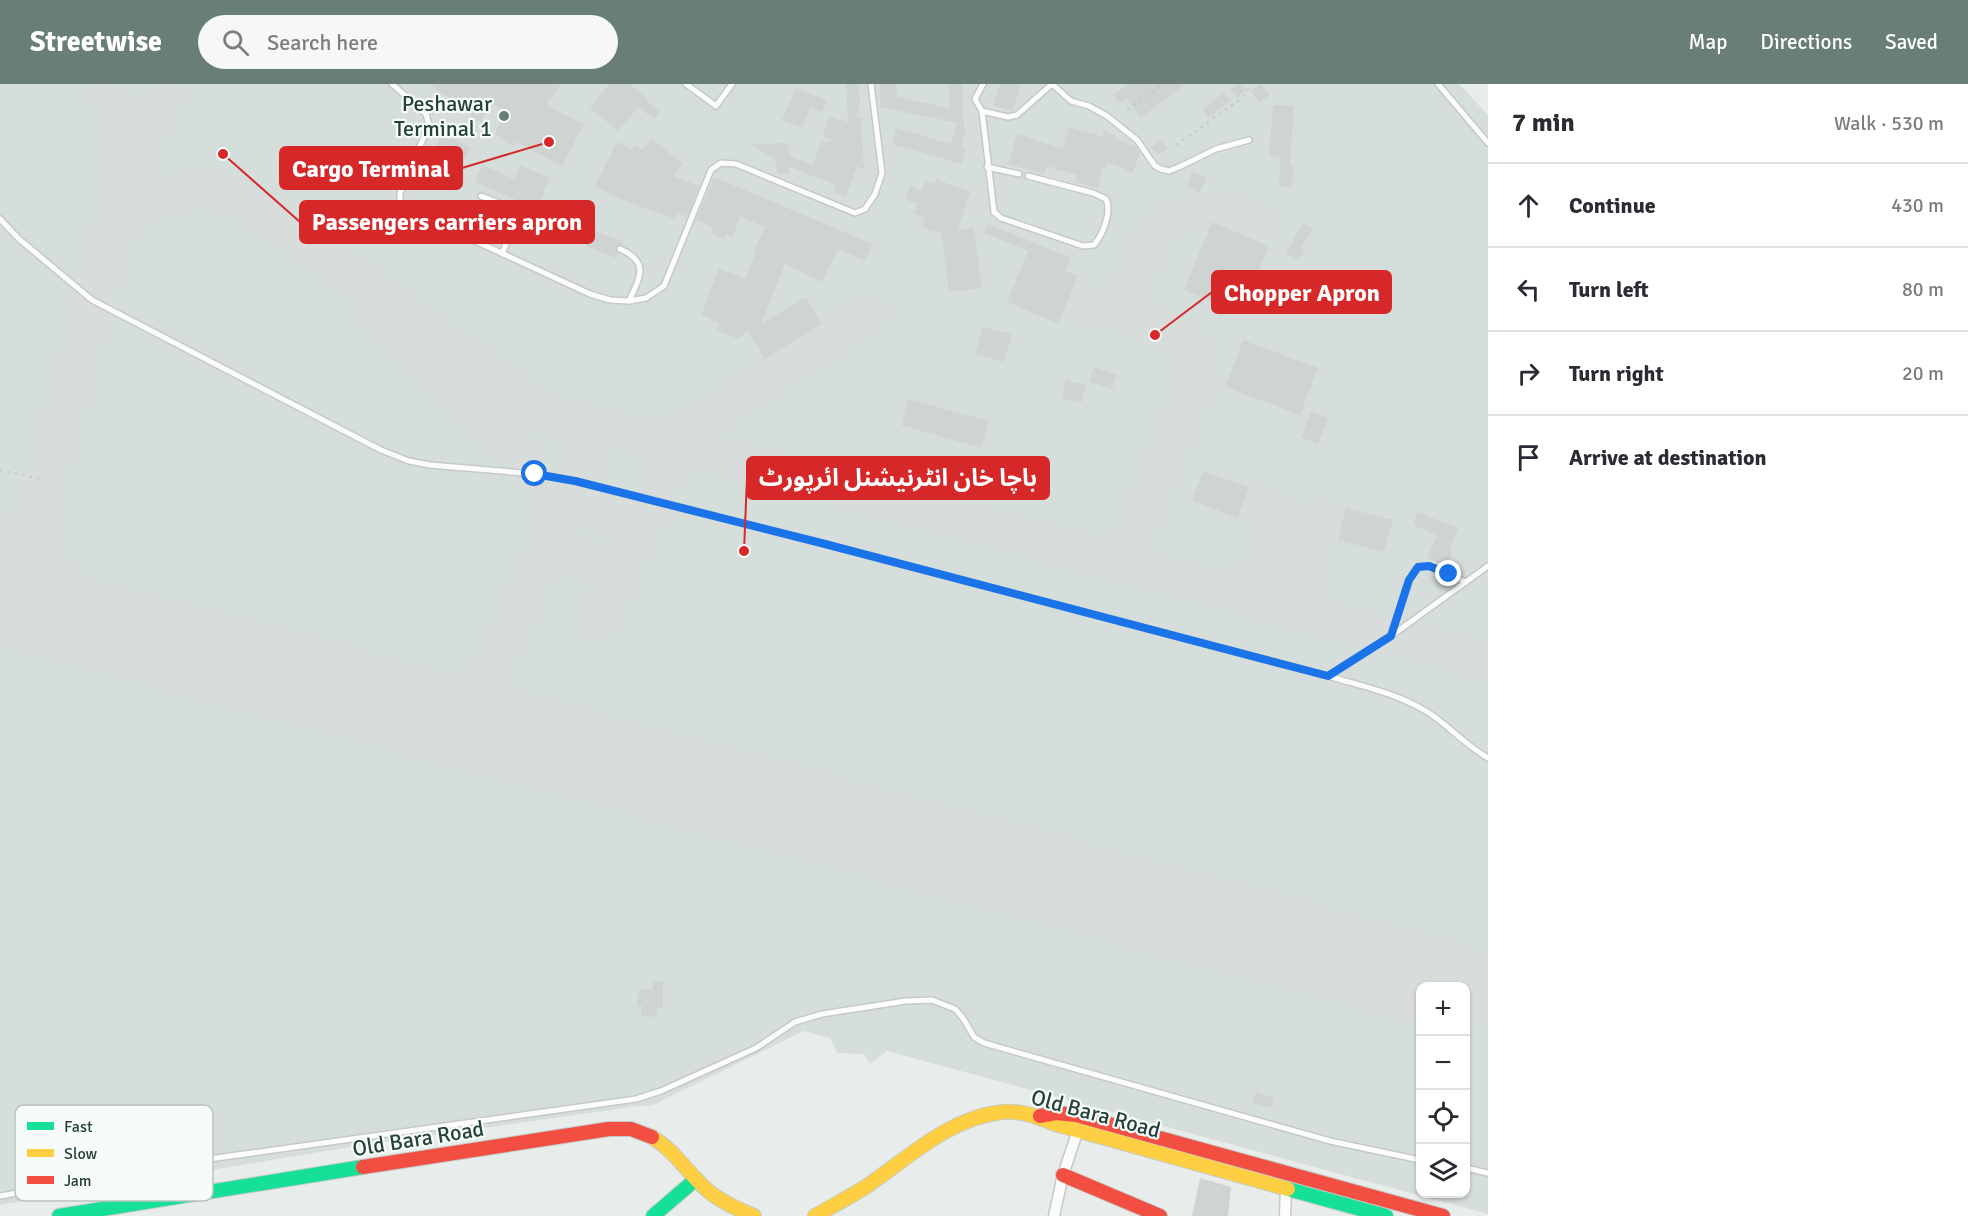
<!DOCTYPE html>
<meta charset="utf-8">
<style>
:root{--surface:#fff;--page:#f7f7f7;--text:#2b2b33;--muted:#7c7c81;--line:#e1e1e2;--accent:#697e78}
body{margin:0;font-family:Signika,"Noto Sans Arabic",sans-serif;background:var(--page);color:var(--text)}
.controls{position:absolute;right:18px;bottom:18px;display:grid;overflow:hidden;border-radius:12px;box-shadow:0 2px 4px #0004}
.controls button{width:54px;height:54px;display:grid;place-items:center;padding:0;border:0;border-bottom:2px solid var(--line);background:var(--surface);color:var(--text);font:30px sans-serif}
.stop{position:absolute;width:18px;height:18px;margin:-14px;border:4px solid #1a73e8;border-radius:50%;background:#fff}
.stop.end{background:#1a73e8;border-color:#fff;box-shadow:0 2px 6px #0008}
.list{margin:0;padding:0;list-style:none}
h2{display:flex;justify-content:space-between;align-items:center;height:78px;margin:0;padding:0 24px;font-size:26px}
h2 small{font-size:20px;font-weight:400;color:var(--muted)}
.list li{display:grid;grid-template-columns:39px 1fr auto;gap:18px;align-items:center;box-sizing:border-box;height:84px;padding:0 24px;border-top:2px solid var(--line)}
.list b{display:block;font-size:22px;white-space:nowrap}
.list em{font-size:20px;font-style:normal;color:var(--muted)}
.icon{flex:none;width:33px;height:33px;fill:none;stroke:currentColor;stroke-width:2;stroke-linecap:round;stroke-linejoin:round}
.map{position:relative;flex:none;width:1488px;height:1132px;overflow:hidden}
header{display:flex;align-items:center;gap:36px;box-sizing:border-box;height:84px;padding:0 30px;background:var(--accent);color:#fff}
header strong{font-size:28px}
nav{display:flex;gap:33px;margin-inline-start:auto;font-size:21px}
.search{width:420px;height:54px;background:var(--page);display:flex;align-items:center;gap:15px;box-sizing:border-box;padding:0 21px;border-radius:33px;color:var(--muted);font-size:22px}
main{display:flex}
aside{flex:1;background:var(--surface)}
.map>svg:first-child{display:block}
.built{fill:#d6dedb;fill-rule:evenodd}
.lines{fill:none;stroke-linecap:round;stroke-linejoin:round}
.taxiway{stroke:#d8dddc;stroke-width:34}
.runway{stroke:#d8dddc;stroke-width:86}
.building{fill:#cfd4d2}
.lane-casing{stroke:#c5cac8;stroke-width:8}
.street-casing{stroke:#c5cac8;stroke-width:13}
.fast-casing{stroke:#c3cbc8;stroke-width:16}
.slow-casing{stroke:#c3cbc8;stroke-width:16}
.jam-casing{stroke:#c3cbc8;stroke-width:16}
.path{stroke:#c3ccca;stroke-width:2;stroke-dasharray:3 4.5;stroke-linecap:butt}
.lane{stroke:#fcfcfc;stroke-width:5}
.street{stroke:#fcfcfc;stroke-width:10}
.fast{stroke:#16e098;stroke-width:14}
.slow{stroke:#ffcf43;stroke-width:14}
.jam{stroke:#f24e42;stroke-width:14}
.route{stroke:#1a73e8;stroke-width:8}
.poi-dot{fill:#697e78;stroke:#f7fbf9;stroke-width:2}
.labels{text-anchor:middle;stroke-width:4.5;stroke-linejoin:round;paint-order:stroke}
.poi-label{font-size:22px;fill:#24423a;stroke:#f7fbf9;text-anchor:end}
.street-label{font-size:22px;fill:#24423a;stroke:#f7fbf9}
.key{fill:#f7fbf9;stroke:#b8c4c0;stroke-width:1.5}
.key-label{font-size:16px;fill:#24423a}
.leader{fill:none;stroke:#d62828;stroke-width:2}
.callout-dot{fill:#d62828;stroke:#f7fbf9;stroke-width:2}
.callout{fill:#d62828;stroke:#d62828;stroke-width:2}
.callout-label{font-size:24px;text-anchor:middle;font-weight:bold;fill:#fff}
</style>
<header>
<strong>Streetwise</strong>
<div class="search"><svg class="icon" aria-label="search" viewBox="0 0 24 24"><circle cx="10" cy="10" r="6"/><path d="M15 15l6 6"/></svg>Search here</div>
<nav><a>Map</a><a>Directions</a><a>Saved</a></nav>
</header>
<main>
<div class="map">
<svg width="1488" height="1132" viewBox="0 0 1488 1132">
<rect width="100%" height="100%" fill="#e8edeb"/>
<path class="built" d="M0,0H1459L1488,31V1130L887,967L870,980L864,970L837,969L830,954L804,947L653,1021L631,1023L350,1063L0,1121ZM1420,902H1466V1110H1420Z"/>
<g class="lines">
<g class="taxiway">
<path d="M104,0C118,28 125,56 125,87"/>
<path d="M103,177L113,154L125,139L153,115L191,106L213,107L229,111L244,118L301,155L547,332L599,342L691,364L1488,578"/>
<path d="M1083,222L1098,225L1108,224L1181,255L1191,263L1196,275L1195,292L1189,310L1124,479"/>
<path d="M1108,224C1115,218 1123,213 1128,205C1148,174 1141,142 1184,131C1221,121 1225,126 1260,139"/>
<path d="M379,232L524,376L545,404L555,428L556,442"/>
<path d="M668,359L867,230"/>
<path d="M571,405L582,425L625,439L633,455"/>
<path d="M553,448C558,483 601,467 613,499"/>
<path d="M0,471C18,455 29,436 40,415"/>
<path d="M1233,509L1250,501L1260,489L1276,428C1272,418 1257,417 1248,415"/>
<path d="M1311,530L1299,513L1297,498L1315,439L1320,434L1338,439"/>
<path d="M596,537L664,388L676,372L691,364"/>
<path d="M116,546C103,538 89,530 77,521C46,495 39,453 40,415L121,108C134,68 148,37 169,0"/>
<path d="M490,587L489,633L493,648"/>
<path d="M440,633L481,601L490,587L599,342"/>
</g>
<path class="runway" d="M0,516L1449,902"/>
</g>
<g class="building">
<path d="M430,0H561L546,21L584,40L562,82L517,58L513,63L495,50L505,26L490,19L481,39Z"/>
<path d="M609,0H630L646,13L644,15L660,27L654,35L638,23L618,47L590,24Z"/>
<path d="M846,0H859L860,17L856,33L861,34L864,85L857,82L846,113L833,108L836,101L789,83V90H777L776,76L750,60L788,59L789,72L813,80L821,58L836,57L823,52L829,32L848,38Z"/>
<path d="M880,0H896L897,13L950,24L948,0H962L964,45L966,46L961,62L966,64L961,80L892,60L896,44L951,60L957,39L880,23Z"/>
<path d="M1000,0H1020L1013,27L993,22Z"/>
<path d="M1128,0H1185L1141,34L1126,14L1120,19L1113,11Z"/>
<path d="M1238,0H1241L1246,6L1237,14L1230,6Z"/>
<path d="M1260,0L1270,11L1259,18L1251,7Z"/>
<path d="M796,4L827,16L822,28L810,23L802,44L782,36Z"/>
<path d="M1224,8L1231,16L1208,34L1202,26Z"/>
<path d="M1273,21L1294,22L1290,81L1293,82L1292,103L1279,102L1280,73L1269,72Z"/>
<path d="M1069,43L1102,53L1104,47L1116,51L1115,55L1136,63L1140,69L1133,88L1108,79L1106,84L1103,83L1098,104L1075,98L1077,91L1047,82L1044,90L1008,80L1017,50L1063,65Z"/>
<path d="M442,50L470,63L459,87L443,80L431,106L419,100Z"/>
<path d="M651,55L683,79L674,92L699,102L687,133L678,129L675,135L620,115L595,102L617,58L632,65L635,61L642,66Z"/>
<path d="M1161,55L1168,64L1158,71L1151,63Z"/>
<path d="M482,81L514,95L520,81L550,94L537,125L475,98Z"/>
<path d="M1192,88L1206,93L1200,109L1186,103Z"/>
<path d="M714,93L873,160L865,177L838,165L822,198L785,180L761,240L806,213L822,240L765,275L748,247L738,255L717,246L720,239L701,231L719,184L745,195L756,167L754,166L765,143L740,133L733,153L726,150L724,155L711,149L713,143L696,136Z"/>
<path d="M936,95L970,108L958,146L974,144L982,204L949,208L941,149L922,143L925,134L914,130L918,120L906,116L910,102L922,106L925,97L935,100Z"/>
<path d="M1212,138L1269,162L1241,230L1184,206Z"/>
<path d="M1303,139L1313,145L1301,164L1304,166L1298,176L1286,169Z"/>
<path d="M988,140L1071,174L1065,187L1078,192L1058,240L1007,218L1028,167L984,149Z"/>
<path d="M592,145L623,158L622,161L615,163L618,170L616,174L586,162L587,159L593,156L594,153L591,149Z"/>
<path d="M983,243L1012,250L1004,278L975,270Z"/>
<path d="M1243,256L1318,284L1300,331L1225,303Z"/>
<path d="M1094,283L1117,291L1112,305L1089,298Z"/>
<path d="M1066,296L1086,301L1081,319L1061,314Z"/>
<path d="M908,315L989,337L981,364L901,341Z"/>
<path d="M1311,328L1328,334L1318,360L1301,353Z"/>
<path d="M1203,387L1249,403L1238,434L1192,417Z"/>
<path d="M1346,424L1393,436L1384,468L1338,456Z"/>
<path d="M1417,428L1458,444L1449,466L1453,468L1446,482L1427,474L1437,452L1435,450L1413,441Z"/>
<path d="M654,897L663,898V924H658L657,933L641,932L642,922H637L639,905L652,906Z"/>
<path d="M1256,1008L1274,1014L1271,1024L1252,1019Z"/>
<path d="M1200,1094L1231,1103L1228,1132H1192Z"/>
</g>
<g class="lines">
<defs>
<g id="lane">
<path d="M392,0L426,30L429,41L400,109V120L406,125L590,210L610,216L629,217L646,214L664,202L711,86L721,79L736,80L855,129L865,125L875,110L882,89L871,0"/>
<path d="M686,0L716,22L732,0"/>
<path d="M983,0L975,15L982,27L994,128L1001,134L1083,162L1094,161C1103,150 1112,128 1106,115L1093,109L1028,92"/>
<path d="M1052,0L1071,17L1089,22L1107,32L1137,56L1155,82L1161,85L1169,87L1179,83L1216,65L1249,56"/>
<path d="M1438,0L1488,59"/>
<path d="M982,27L1008,33L1017,31L1052,0"/>
<path d="M987,83L1019,90"/>
<path d="M481,112L589,154"/>
<path d="M0,135L19,155L92,216L381,366L409,377L430,381L535,390L575,397L825,460L1328,592C1364,603 1401,610 1432,631C1452,645 1467,662 1488,674"/>
<path d="M620,165C650,178 640,193 629,217"/>
<path d="M502,170L519,127"/>
<path d="M1391,552L1409,496L1418,483L1429,482L1466,498"/>
<path d="M1328,592L1391,552L1488,482"/>
<path d="M1466,1084L1488,1089"/>
<path d="M0,1112L209,1075L636,1015L661,1007L756,964L795,938L822,930L906,917L932,916L955,925L963,934L974,953L984,959L1330,1057L1420,1076"/>
</g>
<g id="street">
<path d="M1054,1132L1063,1091L1078,1046"/>
<path d="M1285,1132L1286,1103"/>
</g>
<g id="fast">
<path d="M1288,1105L1386,1132"/>
<path d="M59,1132L363,1083"/>
<path d="M653,1132L696,1095"/>
</g>
<g id="slow">
<path d="M652,1053C674,1066 687,1088 706,1105C719,1117 737,1125 754,1132"/>
<path d="M815,1132C832,1122 850,1113 867,1102C908,1074 949,1034 1002,1028C1021,1026 1038,1033 1055,1040L1288,1105"/>
</g>
<g id="jam">
<path d="M1040,1032L1056,1029L1076,1031L1443,1132"/>
<path d="M363,1083L609,1045H631L652,1053"/>
<path d="M1063,1091L1160,1132"/>
</g>
</defs>
<use href="#lane" class="lane-casing"/>
<use href="#street" class="street-casing"/>
<use href="#fast" class="fast-casing"/>
<use href="#slow" class="slow-casing"/>
<use href="#jam" class="jam-casing"/>
<g class="path">
<path d="M1127,26L1163,0"/>
<path d="M1176,61L1242,14L1248,6L1247,0"/>
<path d="M0,386L45,396"/>
</g>
<use href="#lane" class="lane"/>
<use href="#street" class="street"/>
<use href="#fast" class="fast"/>
<use href="#slow" class="slow"/>
<use href="#jam" class="jam"/>
</g>
<g class="lines">
<path class="route" d="M535,390L575,397L825,460L1328,592L1391,552L1409,496L1418,483L1429,482L1449,490"/>
</g>
<circle class="poi-dot" cx="504" cy="32" r="6"/>
<g class="labels">
<g class="poi-label">
<text x="492" y="27">Peshawar<tspan x="492" dy="25">Terminal 1</tspan></text>
</g>
<g class="street-label">
<text transform="translate(1096 1029) rotate(15)" y="8">Old Bara Road</text>
<text transform="translate(418 1054) rotate(-9)" y="8">Old Bara Road</text>
</g>
</g>
<rect x="15" y="1021" width="198" height="96" rx="9" class="key"/>
<rect x="27" y="1038" width="27" height="8" fill="#16e098"/>
<rect x="27" y="1065" width="27" height="8" fill="#ffcf43"/>
<rect x="27" y="1092" width="27" height="8" fill="#f24e42"/>
<g class="key-label">
<text x="64" y="1048">Fast</text>
<text x="64" y="1075">Slow</text>
<text x="64" y="1102">Jam</text>
</g>
<path class="leader" d="M549 58L462 84M223 70L300 138M1155 251L1212 208M744 467L747 394"/>
<g class="callout-dot">
<circle cx="549" cy="58" r="6"/>
<circle cx="223" cy="70" r="6"/>
<circle cx="1155" cy="251" r="6"/>
<circle cx="744" cy="467" r="6"/>
</g>
<g class="callout">
<rect x="280" y="63" width="182" height="42" rx="6"/>
<rect x="300" y="117" width="294" height="42" rx="6"/>
<rect x="1212" y="187" width="179" height="42" rx="6"/>
<rect x="747" y="373" width="302" height="42" rx="6"/>
</g>
<g class="callout-label">
<text x="371" y="93">Cargo Terminal</text>
<text x="447" y="146">Passengers carriers apron</text>
<text x="1302" y="217">Chopper Apron</text>
<text x="898" y="402">باچا خان انٹرنیشنل ائرپورٹ</text>
</g>
</svg>
<div class="controls">
<button>+</button>
<button>−</button>
<button><svg class="icon" aria-label="locate" viewBox="0 0 24 24"><circle cx="12" cy="12" r="6"/><path d="M12 2v4M12 18v4M2 12h4M18 12h4"/></svg></button>
<button><svg class="icon" aria-label="layers" viewBox="0 0 24 24"><path d="M12 4l9 5-9 5-9-5zM3 14l9 5 9-5"/></svg></button>
</div>
<div class="stop" style="left:535px;top:390px"></div>
<div class="stop end" style="left:1449px;top:490px"></div>
</div>
<aside>
<h2>7 min<small>Walk · 530 m</small></h2>
<ul class="list">
<li><svg class="icon" aria-label="ahead" viewBox="0 0 24 24"><path d="M12 20V5M6 11l6-6 6 6"/></svg><div><b>Continue</b></div><em>430 m</em></li>
<li><svg class="icon" aria-label="left" viewBox="0 0 24 24"><path d="M17 20v-9H6M10 6l-5 5 5 5"/></svg><div><b>Turn left</b></div><em>80 m</em></li>
<li><svg class="icon" aria-label="right" viewBox="0 0 24 24"><path d="M7 20v-9h11M14 6l5 5-5 5"/></svg><div><b>Turn right</b></div><em>20 m</em></li>
<li><svg class="icon" aria-label="arrive" viewBox="0 0 24 24"><path d="M6 21V4h12l-3 4 3 4H6"/></svg><div><b>Arrive at destination</b></div></li>
</ul>
</aside>
</main>
